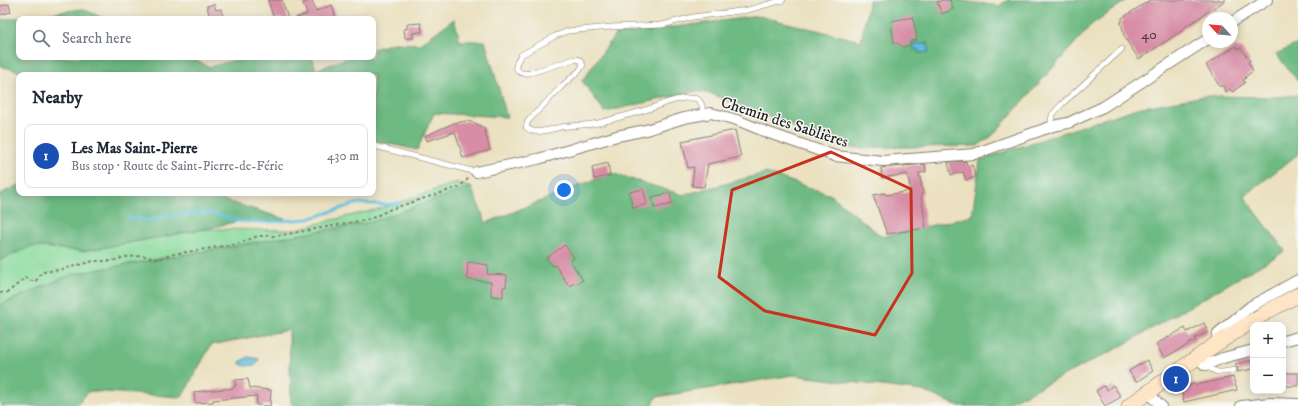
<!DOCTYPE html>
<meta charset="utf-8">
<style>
:root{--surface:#fff;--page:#f2f2f3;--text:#1f2937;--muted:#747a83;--line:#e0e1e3;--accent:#7c3aed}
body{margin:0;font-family:"IM FELL DW Pica",serif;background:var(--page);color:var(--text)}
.controls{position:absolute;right:12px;bottom:12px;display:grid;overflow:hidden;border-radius:8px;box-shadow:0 2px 10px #0003}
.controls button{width:36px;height:36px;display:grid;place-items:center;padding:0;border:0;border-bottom:1px solid var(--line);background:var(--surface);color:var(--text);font:20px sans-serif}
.compass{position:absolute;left:1202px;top:12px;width:36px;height:36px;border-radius:50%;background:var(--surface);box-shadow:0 2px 10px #0003;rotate:296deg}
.you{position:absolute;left:564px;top:190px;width:14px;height:14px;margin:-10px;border:3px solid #fff;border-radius:50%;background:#1a73e8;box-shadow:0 0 0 6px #1a73e833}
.badge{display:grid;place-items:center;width:26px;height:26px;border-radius:50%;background:var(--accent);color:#fff;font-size:13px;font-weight:700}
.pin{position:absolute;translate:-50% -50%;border:2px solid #fff;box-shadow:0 1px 4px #0006}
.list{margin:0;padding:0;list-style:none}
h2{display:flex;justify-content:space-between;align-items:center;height:52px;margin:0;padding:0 16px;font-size:17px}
h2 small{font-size:13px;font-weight:400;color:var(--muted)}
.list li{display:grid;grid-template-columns:26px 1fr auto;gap:12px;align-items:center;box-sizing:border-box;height:64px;margin:0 8px 8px;padding:0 8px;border:1px solid var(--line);border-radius:8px}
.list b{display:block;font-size:15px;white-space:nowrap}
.list p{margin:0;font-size:13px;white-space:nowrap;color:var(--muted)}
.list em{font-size:13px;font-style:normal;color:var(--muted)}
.icon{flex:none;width:22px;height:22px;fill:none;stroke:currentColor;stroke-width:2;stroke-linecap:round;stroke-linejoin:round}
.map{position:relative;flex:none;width:1298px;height:406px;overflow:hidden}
.search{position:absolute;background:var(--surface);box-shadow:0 2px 10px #0003;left:16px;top:16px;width:360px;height:44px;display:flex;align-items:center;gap:10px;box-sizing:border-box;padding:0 14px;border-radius:8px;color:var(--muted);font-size:15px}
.panel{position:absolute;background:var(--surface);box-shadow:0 2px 10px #0003;left:16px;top:72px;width:360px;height:124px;border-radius:8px}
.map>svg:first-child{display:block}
.green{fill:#88da9b;stroke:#527b5c}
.forest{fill:#6eba83;stroke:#456b50}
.water{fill:#60bfde;stroke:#3e6e7d}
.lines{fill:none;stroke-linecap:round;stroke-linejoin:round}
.stream{stroke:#60bfde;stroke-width:3}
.building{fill:#d78da6}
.lane-casing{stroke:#847e6e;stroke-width:6}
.street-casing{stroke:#847e6e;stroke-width:12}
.secondary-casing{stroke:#847e6e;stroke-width:16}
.path{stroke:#847e6e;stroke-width:2;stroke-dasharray:3 3;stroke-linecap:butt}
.lane{stroke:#fff;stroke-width:5}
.street{stroke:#fff;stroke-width:10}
.secondary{stroke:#fde5c5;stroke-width:15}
.marked{fill:none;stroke:#c8321e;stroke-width:3;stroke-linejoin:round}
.labels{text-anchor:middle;stroke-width:3;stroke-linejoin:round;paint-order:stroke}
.number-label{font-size:14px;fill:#4b383e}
.street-label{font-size:16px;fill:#1c1c1c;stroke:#f6f6f2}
</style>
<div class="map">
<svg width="1298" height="406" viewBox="0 0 1298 406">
<rect width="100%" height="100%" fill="#f6f6f2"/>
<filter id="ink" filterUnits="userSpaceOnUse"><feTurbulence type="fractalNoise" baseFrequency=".025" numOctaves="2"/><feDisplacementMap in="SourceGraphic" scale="8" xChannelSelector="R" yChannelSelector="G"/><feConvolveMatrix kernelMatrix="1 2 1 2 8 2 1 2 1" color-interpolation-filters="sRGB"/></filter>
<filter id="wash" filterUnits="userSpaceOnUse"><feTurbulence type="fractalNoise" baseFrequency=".012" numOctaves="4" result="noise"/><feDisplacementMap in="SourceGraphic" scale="16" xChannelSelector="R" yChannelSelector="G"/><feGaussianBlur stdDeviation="0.9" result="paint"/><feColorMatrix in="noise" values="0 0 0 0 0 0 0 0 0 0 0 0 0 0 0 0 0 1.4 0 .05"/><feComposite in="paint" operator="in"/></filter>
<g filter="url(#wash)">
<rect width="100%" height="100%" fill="#ebe1c0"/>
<path class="green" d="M458,182L461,185L471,187L369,223L73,274L0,305V260L32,246L83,251L205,229L292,230L382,208Z"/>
<g class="forest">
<path d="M869,0H955L999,6L1008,0H1127L1092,24L992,136L977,146L846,148L712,94L696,91L605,112L582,81L615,35L759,16L861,41Z"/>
<path d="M83,9L105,19H19V57H187L210,67L245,57H312L316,70L350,57H373V49L394,43L420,44L454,19L460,41H485L507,117L434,113L417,150L373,140V75H24L16,70L0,66V20Z"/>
<path d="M1298,44V81L1276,54Z"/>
<path d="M1298,95V154L1244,196L1285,251L1118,348L1002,406H959L923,391L793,375L656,397L652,406H295L291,403L289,330L211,345L182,397L90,391L74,406H0V305L73,274L371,222L471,187L486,223L611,173L683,195L766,173L831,195L882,237L972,216L980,160L1137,108L1205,96L1276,97Z"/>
<path d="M19,185V193H201L285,219L264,222L239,221L205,229L83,251L32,246L0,260V194Z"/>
</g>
<g class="water">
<path d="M928,43L929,52L919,53L918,49L914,50V45Z"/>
<path d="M248,357L259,359L256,365L245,366L240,364V362Z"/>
</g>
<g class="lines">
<path class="stream" d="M128,218L148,220L179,215L211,213L239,221L264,222L308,219L358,203L386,205L399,203"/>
</g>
<g id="blocks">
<g class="building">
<path d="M268,0H282L288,19H274Z"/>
<path d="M312,0L316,11L332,5L336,19H297L296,18L307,14L303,3Z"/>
<path d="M943,0H950L953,9L942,14L937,2Z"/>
<path d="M1150,0H1226L1182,29L1183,30L1139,59L1128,43L1124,35L1122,26L1120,23L1122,22V18Z"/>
<path d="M9,4L11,12L0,15V6Z"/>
<path d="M214,4L216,10L221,9L224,19H210L207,6Z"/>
<path d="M913,17L917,40L910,41V45L903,47L897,43H894L891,21Z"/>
<path d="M421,23L422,32L413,33V38H405L404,29H407V24Z"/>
<path d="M1236,46L1238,49L1241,48L1250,61L1248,62L1253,71L1245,77L1246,78L1243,80L1245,83L1232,92L1230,89L1226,92L1222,85L1220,87L1206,65Z"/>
<path d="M467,121L475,123L484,128L490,150L463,158L455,132L427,141L425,136L454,123Z"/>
<path d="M735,130L741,157L708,164L704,187L692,186L694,167L688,168L682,141Z"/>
<path d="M966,161L967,166L972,165L976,177L966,180L963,172L951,175L948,162Z"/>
<path d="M608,163L610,176L594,179L592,167Z"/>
<path d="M925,164L926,172L919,173L923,193L921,194L926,228L887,234L873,195L885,193L886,195L911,191L907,174L882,178L881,168Z"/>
<path d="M643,189L647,204L633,208L629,192Z"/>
<path d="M670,193L672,204L654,208L652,197Z"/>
<path d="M565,245L574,258L570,261L583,280L576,284L574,283L569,286L555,265L553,266L546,258Z"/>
<path d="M468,262L488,265L487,274L507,275L506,287H503V297L491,296V282L467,279Z"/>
<path d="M1204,323L1208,332L1195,338L1196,340L1164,358L1156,344L1185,328L1187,332Z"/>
<path d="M1147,360L1153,371L1136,382L1129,371Z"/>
<path d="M1253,360V369L1237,372L1238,369L1235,364Z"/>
<path d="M1284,373H1298V386H1283Z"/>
<path d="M1233,377L1237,390L1184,402L1181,389L1195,383L1196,385Z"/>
<path d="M248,379L250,388L271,390L270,406L256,405L257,396L213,400V402L195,403L194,392L234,388V386H236L235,380Z"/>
<path d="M1113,385L1121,397L1105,406L1096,391L1104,386L1107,390Z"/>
</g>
</g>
</g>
<g filter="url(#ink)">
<use href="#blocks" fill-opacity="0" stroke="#847e6e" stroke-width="1"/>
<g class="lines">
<defs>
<g id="lane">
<path d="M703,114L702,105L698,99C680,95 662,105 645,110C629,115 613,119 598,123C585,126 573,125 561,127C551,129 534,136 526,127L528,121L563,85L580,70L583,65L580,60L575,59L530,73C523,74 519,74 516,67L517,62L521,55L555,36L568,31L611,27L662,25L693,17L748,10L783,0"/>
<path d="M1053,126L1051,121L1052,115L1062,104L1122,49"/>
<path d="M374,146L476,172"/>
<path d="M1205,365C1217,374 1220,373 1234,370"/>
</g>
<g id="street">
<path d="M1232,22L1267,0"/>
<path d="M476,172L538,159L617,136L646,130L684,118L711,113L737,120L766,132L835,156L883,161L974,154L1053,126L1068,123L1103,107L1208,39"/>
<path d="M1283,341L1298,337"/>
<path d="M1216,344L1218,333L1251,306L1298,280"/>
<path d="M1197,357L1205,365L1223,358L1253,350"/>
<path d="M1148,393L1161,406"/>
<path d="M1241,406L1270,403L1298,404"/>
</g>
<path id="secondary" d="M1129,406L1216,344L1270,310L1298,295"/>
</defs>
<use href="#lane" class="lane-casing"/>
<use href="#street" class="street-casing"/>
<use href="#secondary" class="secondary-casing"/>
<path class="path" d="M0,293L8,292L25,278L35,282L42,272L59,270L94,261H112L125,257L144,256L157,259L174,254L237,244L258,236H277L370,219L391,209L459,187L469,178"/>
<use href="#lane" class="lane"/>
<use href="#street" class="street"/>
<use href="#secondary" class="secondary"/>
</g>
</g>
<path class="marked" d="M831,152L911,189L912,273L875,335L765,311L719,277L732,190Z"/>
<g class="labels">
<g class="number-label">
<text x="1149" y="39">40</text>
</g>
<g class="street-label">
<text transform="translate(785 121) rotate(18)" y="6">Chemin des Sablières</text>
</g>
</g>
</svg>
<div class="controls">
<button>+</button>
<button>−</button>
</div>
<svg class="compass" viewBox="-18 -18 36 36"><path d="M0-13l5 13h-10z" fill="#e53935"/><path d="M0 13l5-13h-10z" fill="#747a83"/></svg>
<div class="you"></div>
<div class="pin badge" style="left:1176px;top:379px;background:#1a4fb4">1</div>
<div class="search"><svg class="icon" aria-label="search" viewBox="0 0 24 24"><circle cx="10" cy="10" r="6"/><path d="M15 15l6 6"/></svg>Search here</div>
<section class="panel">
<h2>Nearby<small></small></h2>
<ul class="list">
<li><span class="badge" style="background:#1a4fb4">1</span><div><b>Les Mas Saint-Pierre</b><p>Bus stop · Route de Saint-Pierre-de-Féric</p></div><em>430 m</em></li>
</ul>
</section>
</div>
